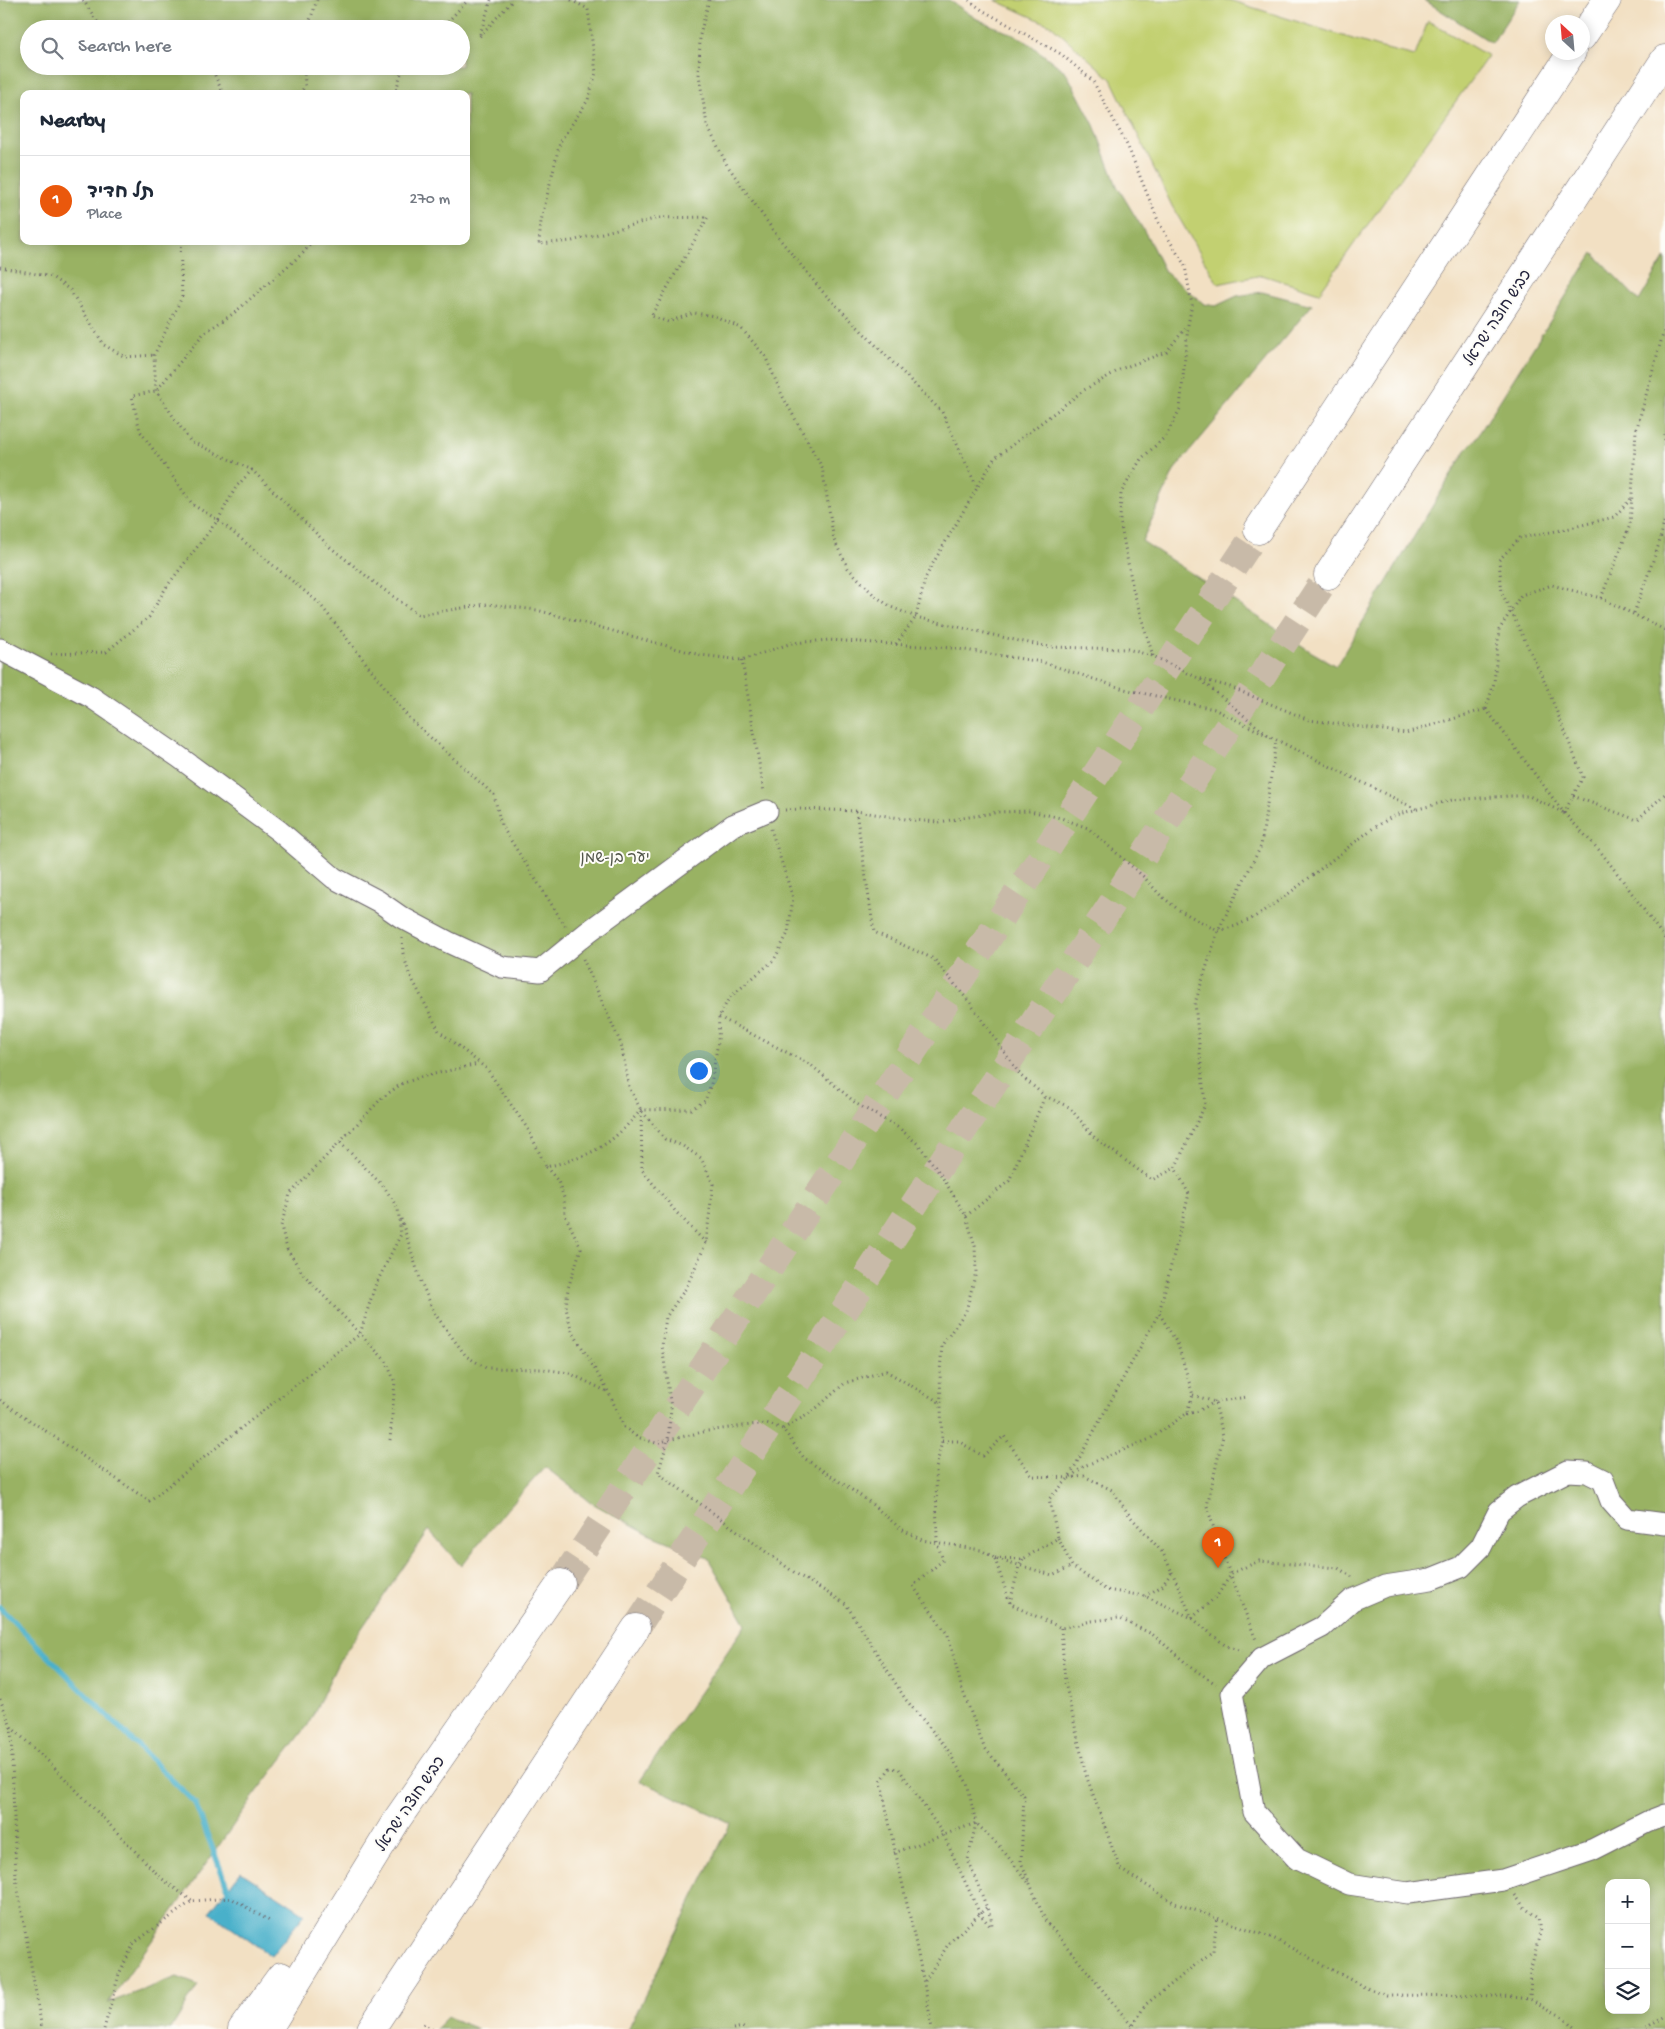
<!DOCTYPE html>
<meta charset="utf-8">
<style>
:root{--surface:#fff;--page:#f6f6f7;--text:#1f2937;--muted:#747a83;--line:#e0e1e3;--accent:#ea580c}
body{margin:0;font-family:"Gochi Hand","Playpen Sans Hebrew",sans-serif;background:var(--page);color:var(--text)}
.controls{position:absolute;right:15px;bottom:15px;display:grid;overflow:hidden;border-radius:10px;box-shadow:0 2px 12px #0003}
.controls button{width:45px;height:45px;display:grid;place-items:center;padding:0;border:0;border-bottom:1px solid var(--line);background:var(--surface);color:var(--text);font:25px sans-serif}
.compass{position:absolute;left:1545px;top:15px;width:45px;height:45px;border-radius:50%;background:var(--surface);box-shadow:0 2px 12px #0003;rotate:334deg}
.you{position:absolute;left:698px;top:1070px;width:18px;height:18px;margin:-12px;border:4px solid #fff;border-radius:50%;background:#1a73e8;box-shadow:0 0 0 8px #1a73e833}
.badge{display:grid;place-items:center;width:32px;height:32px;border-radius:50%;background:var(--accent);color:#fff;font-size:16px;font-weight:700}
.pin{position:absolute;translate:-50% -41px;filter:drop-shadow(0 1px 2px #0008)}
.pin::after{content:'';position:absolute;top:26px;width:18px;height:15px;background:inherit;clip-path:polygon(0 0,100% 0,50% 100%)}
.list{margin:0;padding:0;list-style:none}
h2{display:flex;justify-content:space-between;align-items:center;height:65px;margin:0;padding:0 20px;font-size:21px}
h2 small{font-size:16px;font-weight:400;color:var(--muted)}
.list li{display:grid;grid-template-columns:32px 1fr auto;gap:15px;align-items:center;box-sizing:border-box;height:90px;padding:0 20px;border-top:1px solid var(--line)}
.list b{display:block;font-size:19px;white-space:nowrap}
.list p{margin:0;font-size:16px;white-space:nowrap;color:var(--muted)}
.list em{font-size:16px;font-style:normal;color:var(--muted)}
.icon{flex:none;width:28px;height:28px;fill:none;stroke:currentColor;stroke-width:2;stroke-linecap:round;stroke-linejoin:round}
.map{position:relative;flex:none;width:1665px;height:2029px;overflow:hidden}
.search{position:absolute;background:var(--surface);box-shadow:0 2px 12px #0003;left:20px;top:20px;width:450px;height:55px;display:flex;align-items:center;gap:12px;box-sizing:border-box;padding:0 18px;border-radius:28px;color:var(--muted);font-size:19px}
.panel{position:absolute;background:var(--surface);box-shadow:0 2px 12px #0003;left:20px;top:90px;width:450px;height:155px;border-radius:10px}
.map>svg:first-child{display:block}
.green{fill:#c2d071;stroke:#727956}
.forest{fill:#99b263;stroke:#5e6a4f;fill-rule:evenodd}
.water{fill:#4ab0ca;stroke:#366982}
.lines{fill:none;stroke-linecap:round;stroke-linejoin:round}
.stream{stroke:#4ab0ca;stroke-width:5.5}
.motorway-tunnel{stroke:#c8baa8;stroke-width:28;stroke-dasharray:28 14;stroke-linecap:butt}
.minor-casing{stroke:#6b646b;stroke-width:23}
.motorway-casing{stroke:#6b646b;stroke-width:29}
.path{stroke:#6b646b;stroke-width:3;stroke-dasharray:1 4;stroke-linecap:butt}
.minor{stroke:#fff;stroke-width:21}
.motorway{stroke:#fff;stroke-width:28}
.labels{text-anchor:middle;stroke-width:4;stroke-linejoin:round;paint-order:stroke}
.street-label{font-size:16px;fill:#22223b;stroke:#fdfcf7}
.park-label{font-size:16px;fill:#52564b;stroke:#fdfcf7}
</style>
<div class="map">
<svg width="1665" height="2029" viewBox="0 0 1665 2029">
<rect width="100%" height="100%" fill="#fdfcf7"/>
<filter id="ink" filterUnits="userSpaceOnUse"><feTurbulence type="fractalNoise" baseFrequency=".02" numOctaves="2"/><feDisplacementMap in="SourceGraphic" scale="10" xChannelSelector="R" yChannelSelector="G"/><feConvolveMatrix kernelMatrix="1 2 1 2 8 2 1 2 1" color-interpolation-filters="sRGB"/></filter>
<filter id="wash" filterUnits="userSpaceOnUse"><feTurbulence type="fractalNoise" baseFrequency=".0096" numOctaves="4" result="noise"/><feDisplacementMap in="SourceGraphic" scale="20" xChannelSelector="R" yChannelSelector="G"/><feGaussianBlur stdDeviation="1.12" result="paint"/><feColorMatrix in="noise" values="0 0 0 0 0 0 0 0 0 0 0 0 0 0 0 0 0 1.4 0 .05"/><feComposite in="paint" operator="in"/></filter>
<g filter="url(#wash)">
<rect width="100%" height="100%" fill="#f2e0c3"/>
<path class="green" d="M995,0H1229L1378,47L1415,56L1428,21L1488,56L1319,293L1262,275L1218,284L1172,206L1111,79L1052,26Z"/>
<g class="forest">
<path d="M0,0H949L977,19L1023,39L1066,72L1094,125L1117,186L1147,236L1165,272L1204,304L1216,306L1237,296L1262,292L1312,305L1175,469L1142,541L1310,651L1336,666L1468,447L1475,440L1593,253L1639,301L1665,257V2029H628L731,1823L640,1781L746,1624L708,1558L649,1534L592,1503L545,1467L507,1509L461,1566L429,1530L338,1663L308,1725L251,1800L108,2003L177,1977L198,1985L171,2029H0ZM29,29H461V66H29ZM24,94H466V241H24ZM1609,1883H1646V2010H1609Z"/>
<path d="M1424,0H1520L1492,43Z"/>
<path d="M447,2017L478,2029H435Z"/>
</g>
<path class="water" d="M241,1872L305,1914L271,1956L209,1912Z"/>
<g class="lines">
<path class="stream" d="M0,1608L195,1803L230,1894"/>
</g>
</g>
<g filter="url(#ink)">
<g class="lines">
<g class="motorway-tunnel">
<path d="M561,1583L1258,530"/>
<path d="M636,1628L1328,575"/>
</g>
<defs>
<g id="minor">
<path d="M0,649L91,697L179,757L279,831L334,878L378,901L401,917L448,942L502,967L540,971L588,932L733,825L767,811"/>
<path d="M1665,1524L1627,1519L1611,1501L1603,1480L1587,1472L1568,1471L1517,1497L1499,1511L1481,1547L1461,1567L1431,1579L1385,1586L1352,1600L1322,1627L1262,1658L1232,1693L1254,1812L1297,1859L1349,1884L1408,1893L1503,1880L1592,1850L1647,1822L1665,1815"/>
</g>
<g id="motorway">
<path d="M1582,37L1607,0"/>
<path d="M1258,530L1572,52"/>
<path d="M1328,575L1665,59"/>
<path d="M242,2029L281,1976"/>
<path d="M268,2029L398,1818L561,1583"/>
<path d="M371,2029L636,1628"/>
</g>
</defs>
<use href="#minor" class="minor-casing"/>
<use href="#motorway" class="motorway-casing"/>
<g class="path">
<path d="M83,0L102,29"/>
<path d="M491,0L479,37L513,0"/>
<path d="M571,0L588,9L596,73L588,100L560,142L541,221L539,244L572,241L658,218L708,217L651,316L668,322L694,313L715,316L741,328L765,356L783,397L822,467L834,540L848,568L874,595L891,607L916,617L1019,641L1050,647L1127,649L1153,656L1198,678L1230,687L1309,720L1406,733L1486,709"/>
<path d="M709,0L700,35L699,75L707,125L727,165L778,237L822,291L942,412L977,487"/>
<path d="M307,29L317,0"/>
<path d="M441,29L468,0"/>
<path d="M211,66L223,94"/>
<path d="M300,94L305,86L304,66"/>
<path d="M395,94L402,70L406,66"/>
<path d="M180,241L182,297L154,355L156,391L190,441L252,470"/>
<path d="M313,241L303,253L234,313L204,333L156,391L132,396L140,431L193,505L218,520L319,603L409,718L494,795L501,825L566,927"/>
<path d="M0,267L52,277L70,290L104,345L125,357L154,355"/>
<path d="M1665,434V445"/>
<path d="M1601,598L1630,525L1636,431L1665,327"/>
<path d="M1634,613L1659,544L1665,518"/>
<path d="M896,644L916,617L925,579L932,565L994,459L1084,390L1123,368L1166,352L1188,325L1192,305L1185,266L1159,223L1128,147L1093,81L1061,54L982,10L969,0"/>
<path d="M51,654L106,652L149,617L167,586L218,520L236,487L252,470L330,547L379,586L419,615L487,604L537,610L700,655L742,660L792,643L829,640L952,648L1042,662L1124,689L1214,709L1418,810"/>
<path d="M1153,656L1133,589L1120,521L1121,493L1141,459L1166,436L1180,409L1188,326"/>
<path d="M742,660L764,793"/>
<path d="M1201,680L1271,738"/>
<path d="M1486,709L1564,813L1600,851L1623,881L1665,939"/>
<path d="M1486,709L1494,683L1499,630L1521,595L1552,585L1601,598L1665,630"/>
<path d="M1573,796L1637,820L1665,794"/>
<path d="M785,810L801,809L856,811L912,820L939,822L999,812L1030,811L1061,818L1088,828L1144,877L1161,896L1179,910L1218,931L1236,926L1253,918L1287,895L1372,829L1395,815L1452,800L1509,796H1529L1564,813"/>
<path d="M856,811L874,932L934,959L970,1003L1021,1076L1045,1096L1069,1107L1095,1138L1152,1180L1175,1168"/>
<path d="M1564,813L1583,777L1544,680L1502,593L1499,560L1520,538L1566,529L1614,517L1631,499"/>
<path d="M402,938L403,953L409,973L439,1031L487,1069L529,1131L546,1167C592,1156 610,1146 641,1110L691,1109L705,1101L711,1084L718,1042L719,1017L729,998L774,960L788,933L793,898L771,829"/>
<path d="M583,959L621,1044L629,1087L641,1110L665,1139L683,1146L701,1158L713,1184L706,1243L686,1288L666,1317L662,1346L671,1408L668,1440L658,1473L795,1573L846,1604L906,1700L946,1747L967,1783L976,1823L968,1860L991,1918L992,1925L990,1926L980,1914L943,1834L899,1769L890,1768L881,1781C896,1864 919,1946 932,2029"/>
<path d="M719,1017L811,1065L857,1104L899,1128L919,1145L941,1175L966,1216L975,1246L976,1272L966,1311L942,1345L940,1372L942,1441L936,1469L937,1543L943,1560L913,1586L948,1635L962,1689L984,1747L1024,1796L1021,1862L1045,1920L1132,2026"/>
<path d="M641,1111L642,1170L676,1212L706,1243"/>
<path d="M546,1167L558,1181L564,1198L565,1215L581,1248L568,1288L566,1308L571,1329L609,1393L624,1427L637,1437L656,1443L707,1431L766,1423L783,1429L804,1458L867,1500L901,1529L922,1540L981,1550L995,1558L1052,1575L1072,1566"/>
<path d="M966,1216L1009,1181L1045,1096"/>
<path d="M401,1219L421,1282L435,1314L466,1356L486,1368L543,1369L569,1373L608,1392"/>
<path d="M1193,1395L1215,1402L1223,1436L1207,1506L1219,1545L1256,1640"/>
<path d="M0,1400L149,1501L360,1334L375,1286L401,1234L398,1209L385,1188L340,1142"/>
<path d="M1187,1414L1198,1411L1215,1402L1247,1397"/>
<path d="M783,1429L812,1412L845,1383L886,1371L941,1403"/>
<path d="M390,1440L395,1382L386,1361L303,1274L287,1249L281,1226L290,1194L382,1098L401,1084L421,1077L478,1064"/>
<path d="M942,1441H958L983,1456L1004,1436L1032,1476L1069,1478L1084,1476L1112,1490L1130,1516L1163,1553L1172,1572L1162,1586L1145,1596"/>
<path d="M1070,1475L1159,1313"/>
<path d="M1058,1538L1072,1566L1106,1590L1145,1596L1192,1618L1226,1646L1242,1651"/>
<path d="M995,1558L1023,1559L1058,1538L1049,1499L1069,1478L1084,1466L1150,1439L1186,1414L1193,1395L1178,1345L1159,1313L1189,1194L1175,1168L1205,1105L1195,1003L1218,931L1261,846L1276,741"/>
<path d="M995,1559L1010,1603C1026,1613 1044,1619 1061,1628L1091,1621L1118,1618L1152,1634L1192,1668L1216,1684"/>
<path d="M1172,1572L1192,1618"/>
<path d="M1010,1603L1019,1566L1023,1559"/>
<path d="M1192,1618L1217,1596L1232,1573L1259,1561L1338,1568L1354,1578"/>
<path d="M1061,1628L1065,1682L1086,1775L1120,1869L1175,1903L1273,1938L1364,1987L1387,1995L1504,1996L1530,1999L1563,2017L1576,2029"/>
<path d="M0,1699L11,1727L16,1878L42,2029"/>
<path d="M11,1727L50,1763L161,1878L192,1901"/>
<path d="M894,1853L976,1823L1001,1848L1028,1882"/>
<path d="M1515,1895L1524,1907L1538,1918L1540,1933L1531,1968L1530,1999"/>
<path d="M925,1981L949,1943L987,1907"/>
<path d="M423,2024L432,2029"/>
<path d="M104,2029L119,1974L134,1943L192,1901L231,1898L271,1922"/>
<path d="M733,2029L742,2027L745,2029"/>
<path d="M1131,2029L1145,2005L1213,1951L1217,1918"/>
<path d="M1646,2029L1665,2016"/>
</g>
<use href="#minor" class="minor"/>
<use href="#motorway" class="motorway"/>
</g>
</g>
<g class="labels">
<g class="street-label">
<text transform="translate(1496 317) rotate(-57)" y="6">כביש חוצה ישראל</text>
<text transform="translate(409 1803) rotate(-56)" y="6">כביש חוצה ישראל</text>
</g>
<g class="park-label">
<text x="615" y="862">יער בן-שמן</text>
</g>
</g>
</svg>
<div class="controls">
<button>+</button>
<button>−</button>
<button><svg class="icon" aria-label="layers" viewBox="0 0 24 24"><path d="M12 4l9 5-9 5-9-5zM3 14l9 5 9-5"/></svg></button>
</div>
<svg class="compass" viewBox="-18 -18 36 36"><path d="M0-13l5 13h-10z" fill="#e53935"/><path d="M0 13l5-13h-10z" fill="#747a83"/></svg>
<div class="you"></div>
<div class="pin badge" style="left:1218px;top:1568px">1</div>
<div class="search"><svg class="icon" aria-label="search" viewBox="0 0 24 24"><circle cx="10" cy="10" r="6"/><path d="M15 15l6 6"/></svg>Search here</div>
<section class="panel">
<h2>Nearby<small></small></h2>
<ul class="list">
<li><span class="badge">1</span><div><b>תל חדיד</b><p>Place</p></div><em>270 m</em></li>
</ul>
</section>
</div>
